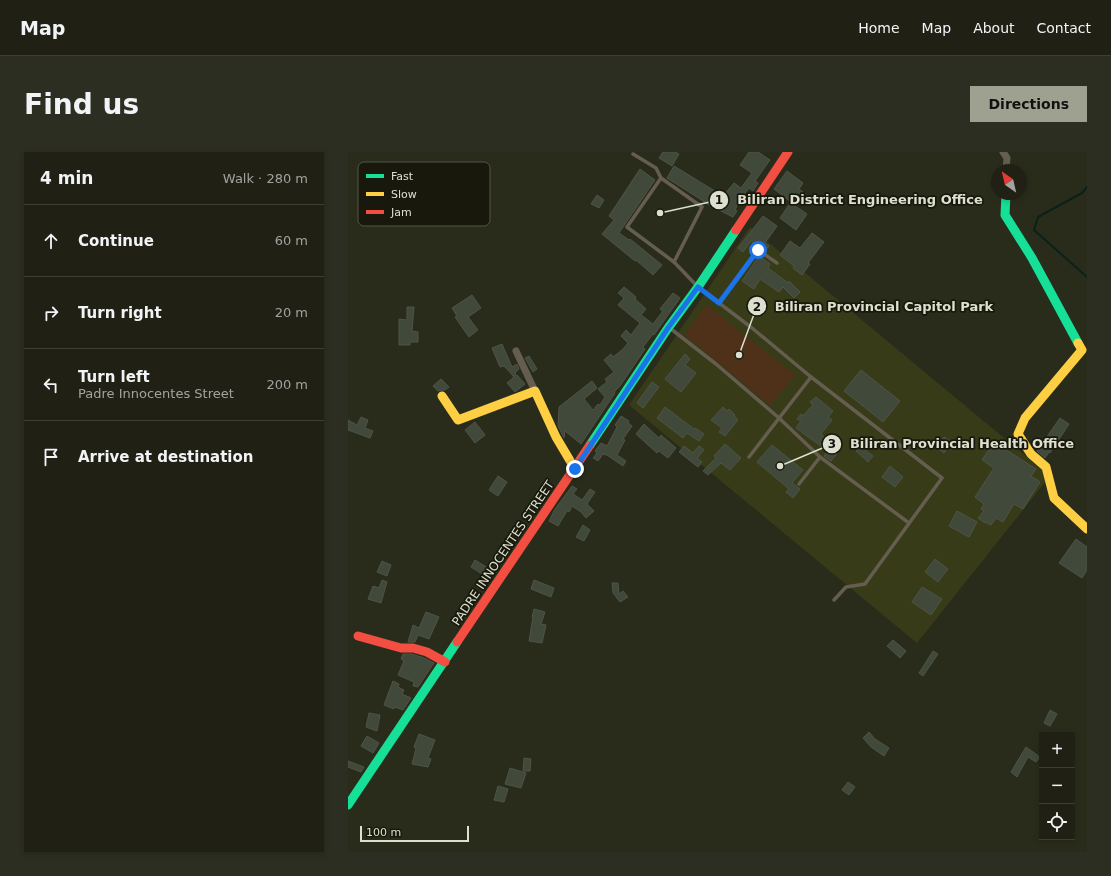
<!DOCTYPE html>
<meta charset="utf-8">
<style>
:root{--surface:#202114;--page:#2d2e22;--text:#f1f3f6;--muted:#a2a3a0;--line:#3d3e34;--accent:#9ea18f}
body{margin:0;font-family:"DejaVu Sans",sans-serif;background:var(--page);color:var(--text)}
.controls{position:absolute;right:12px;bottom:12px;display:grid;overflow:hidden;border-radius:0px;box-shadow:0 2px 6px #0003}
.controls button{width:36px;height:36px;display:grid;place-items:center;padding:0;border:0;border-bottom:1px solid var(--line);background:var(--surface);color:var(--text);font:20px sans-serif}
.compass{position:absolute;left:643px;top:12px;width:36px;height:36px;border-radius:50%;background:var(--surface);box-shadow:0 2px 6px #0003;rotate:326deg}
.scale{position:absolute;left:12px;bottom:10px;width:109px;box-sizing:border-box;padding-left:4px;border:2px solid #dde0ce;border-top:0;font-size:11px;line-height:14px;white-space:nowrap;color:#dde0ce;-webkit-text-stroke:3px #18190c;paint-order:stroke}
.stop{position:absolute;width:12px;height:12px;margin:-9px;border:3px solid #1a73e8;border-radius:50%;background:#fff}
.stop.end{background:#1a73e8;border-color:#fff;box-shadow:0 1px 4px #0008}
.list{margin:0;padding:0;list-style:none}
h2{display:flex;justify-content:space-between;align-items:center;height:52px;margin:0;padding:0 16px;font-size:17px}
h2 small{font-size:13px;font-weight:400;color:var(--muted)}
.list li{display:grid;grid-template-columns:26px 1fr auto;gap:12px;align-items:center;box-sizing:border-box;height:72px;padding:0 16px;border-top:1px solid var(--line)}
.list b{display:block;font-size:15px;white-space:nowrap}
.list p{margin:0;font-size:13px;white-space:nowrap;color:var(--muted)}
.list em{font-size:13px;font-style:normal;color:var(--muted)}
.icon{flex:none;width:22px;height:22px;fill:none;stroke:currentColor;stroke-width:2;stroke-linecap:round;stroke-linejoin:round}
.map{position:relative;flex:none;width:739px;height:700px;overflow:hidden;border-radius:0px}
header{display:flex;align-items:center;gap:24px;box-sizing:border-box;height:56px;padding:0 20px;background:var(--surface);border-bottom:1px solid var(--line)}
header strong{font-size:19px}
nav{display:flex;gap:22px;margin-inline-start:auto;font-size:14px}
.intro{display:flex;align-items:center;justify-content:space-between;box-sizing:border-box;height:96px;padding:0 24px}
h1{margin:0;font-size:28px}
.button{padding:10px 18px;border-radius:0px;background:var(--accent);color:#111;font-size:14px;font-weight:700}
main{display:flex;gap:24px;padding:0 24px}
aside{flex:1;background:var(--surface);border-radius:0px;box-shadow:0 2px 6px #0003}
.map>svg:first-child{display:block}
.built{fill:#373b17}
.green{fill:#4f311a}
.lines{fill:none;stroke-linecap:round;stroke-linejoin:round}
.stream{stroke:#0a211a;stroke-width:2}
.building{fill:#40493a;stroke:#4e5447}
.lane{stroke:#655e50;stroke-width:3.5}
.street{stroke:#655e50;stroke-width:7}
.fast{stroke:#16e098;stroke-width:9}
.slow{stroke:#ffcf43;stroke-width:9}
.jam{stroke:#f24e42;stroke-width:9}
.route{stroke:#1a73e8;stroke-width:5}
.labels{text-anchor:middle;stroke-width:3.5;stroke-linejoin:round;paint-order:stroke}
.street-label{font-size:12px;fill:#dde0ce;stroke:#18190c}
.key{fill:#18190c;stroke:#535546;stroke-width:1}
.key-label{font-size:11px;fill:#dde0ce}
.leader{fill:none;stroke:#dde0ce;stroke-width:1.5}
.callout-dot{fill:#dde0ce;stroke:#18190c;stroke-width:1.5}
.mark-label{font-size:12px;text-anchor:middle;font-weight:bold;fill:#111}
.callout-label{font-size:13px;text-anchor:middle;font-weight:bold;fill:#dde0ce;stroke:#18190c;stroke-width:3.5;stroke-linejoin:round;paint-order:stroke}
</style>
<header>
<strong>Map</strong>
<nav><a>Home</a><a>Map</a><a>About</a><a>Contact</a></nav>
</header>
<div class="intro"><h1>Find us</h1><a class="button">Directions</a></div>
<main>
<aside>
<h2>4 min<small>Walk · 280 m</small></h2>
<ul class="list">
<li><svg class="icon" aria-label="ahead" viewBox="0 0 24 24"><path d="M12 20V5M6 11l6-6 6 6"/></svg><div><b>Continue</b></div><em>60 m</em></li>
<li><svg class="icon" aria-label="right" viewBox="0 0 24 24"><path d="M7 20v-9h11M14 6l5 5-5 5"/></svg><div><b>Turn right</b></div><em>20 m</em></li>
<li><svg class="icon" aria-label="left" viewBox="0 0 24 24"><path d="M17 20v-9H6M10 6l-5 5 5 5"/></svg><div><b>Turn left</b><p>Padre Innocentes Street</p></div><em>200 m</em></li>
<li><svg class="icon" aria-label="arrive" viewBox="0 0 24 24"><path d="M6 21V4h12l-3 4 3 4H6"/></svg><div><b>Arrive at destination</b></div></li>
</ul>
</aside>
<div class="map">
<svg width="739" height="700" viewBox="0 0 739 700">
<rect width="100%" height="100%" fill="#2a2c1b"/>
<path class="built" d="M402,75L702,324L569,491L281,253Z"/>
<path class="green" d="M358,153L447,223L422,253L337,183Z"/>
<g class="lines">
<path class="stream" d="M739,35L734,41L690,65L686,78L739,125"/>
</g>
<g class="building">
<path d="M315,0H327L331,2L324,14L311,6Z"/>
<path d="M401,0H410L422,8L407,29L410,31L405,39L401,36L391,49L387,58L389,59L385,65L363,54L319,26L326,14L375,44L386,31L393,36L404,21L392,13Z"/>
<path d="M292,17L307,28L271,81L281,88L282,87L314,113L305,123L288,108L287,109L254,82L266,68L261,64Z"/>
<path d="M439,19L455,31L451,37L456,41L447,54L459,62L448,78L432,66L443,50L426,37Z"/>
<path d="M249,43L256,48L251,56L243,52Z"/>
<path d="M415,64L429,74L417,91L421,94L417,99L403,89L395,100L390,96Z"/>
<path d="M464,81L476,90L460,111L462,112L454,123L445,116L446,114L432,103L442,89L452,96Z"/>
<path d="M411,104L422,112L420,116L440,131L441,129L452,140L446,146L435,135L431,140L412,127L406,137L394,129Z"/>
<path d="M276,135L288,145L287,147L298,157L293,163L305,172L315,159L312,157L325,141L332,146L306,183L305,182L295,195L297,197L272,234L266,240L267,241L233,292L217,279L216,286L210,274L211,255L244,229L249,236L236,247L245,258L250,252L252,253L257,245L250,237L259,230L257,227L266,220L256,208L263,202L265,205L274,198L280,191L273,184L278,178L283,183L292,171L270,153L276,146L270,141Z"/>
<path d="M124,143L133,156L120,165L130,178L121,185L107,165L109,164L104,156Z"/>
<path d="M59,155H66L64,179L70,180V190H62V193H51V167L59,168Z"/>
<path d="M154,192L164,215L169,212L171,217L167,221L168,224L169,223L177,232L167,240L159,231L166,225L156,214L152,215L144,196Z"/>
<path d="M337,202L342,207L337,213L348,221L333,240L317,227Z"/>
<path d="M181,204L189,217L185,220L177,206Z"/>
<path d="M513,218L552,249L535,270L496,239Z"/>
<path d="M93,227L101,235L97,238H94L90,239L85,234Z"/>
<path d="M304,230L311,235L295,256L289,251Z"/>
<path d="M468,245L485,259L480,265L484,268L473,282L482,290L477,297L448,276L453,269L449,267L453,262L455,264L465,253L462,250Z"/>
<path d="M317,255L346,277L347,276L356,282L351,289L339,281L335,286L309,266Z"/>
<path d="M375,255L379,259L381,257L387,263L386,264L390,268L377,284L371,280L374,276L363,268Z"/>
<path d="M273,264L281,269L280,271L284,274L275,287L277,288L269,303L278,309L275,314L259,303L255,302L250,309L245,306L249,301L247,299L253,291L259,294L269,275L267,273Z"/>
<path d="M13,265L20,268L17,276L25,279L22,286L0,278V268L9,273Z"/>
<path d="M712,266L721,272L702,301L701,300L697,306L689,299Z"/>
<path d="M127,270L137,283L127,291L117,278Z"/>
<path d="M296,272L311,286L313,283L328,296L320,306L311,299L309,301L288,282Z"/>
<path d="M596,285L604,290L596,301L588,295Z"/>
<path d="M646,290L688,317L683,324L692,330L675,357L666,352L655,370L648,366L643,373L637,370V371L630,366L636,359L633,357L636,352L627,345L646,316L634,308Z"/>
<path d="M377,292L393,306L382,318L373,311L360,323L355,319L368,306L366,304Z"/>
<path d="M424,293L455,318L444,331L452,337L445,346L438,340L441,337L409,310Z"/>
<path d="M336,294L345,301L351,294L356,298L349,306L354,310L350,315L331,300Z"/>
<path d="M512,294L525,304L520,310L508,299Z"/>
<path d="M482,295L490,300L483,309L476,304Z"/>
<path d="M542,314L555,325L547,335L534,325Z"/>
<path d="M150,324L159,330L150,344L141,338Z"/>
<path d="M224,334L229,337L225,342L234,348L242,337L247,340L239,352L246,359L238,366L233,360L224,354L221,360L219,359L210,374L201,369L207,357Z"/>
<path d="M609,359L629,370L621,385L601,374Z"/>
<path d="M235,373L242,378L236,389L228,385Z"/>
<path d="M728,387L739,395V418L734,426L711,411Z"/>
<path d="M587,407L600,417L590,430L577,420Z"/>
<path d="M127,408L143,418L139,425L123,415Z"/>
<path d="M34,409L43,413L39,424L29,420Z"/>
<path d="M34,428L39,430L33,451L20,447L25,434L31,436Z"/>
<path d="M186,428L206,436L203,445L183,437Z"/>
<path d="M264,431H270L271,442L275,439L280,445L272,450L265,441Z"/>
<path d="M574,435L594,447L583,463L564,450Z"/>
<path d="M186,457L197,460L193,472L198,473L194,491L181,489L185,465H184Z"/>
<path d="M78,460L91,465L81,487L70,483L67,490H60L65,473L71,476Z"/>
<path d="M545,488L558,499L552,506L539,494Z"/>
<path d="M585,499L590,502L575,524L571,521Z"/>
<path d="M55,502H64L76,506L86,511L70,535L65,534L66,530L50,523L56,509L53,507Z"/>
<path d="M45,529L51,532L50,535L56,538L54,542L63,546L55,558L47,555L46,557L36,553Z"/>
<path d="M702,558L709,562L702,574L696,571Z"/>
<path d="M21,561L32,563L29,579L18,575Z"/>
<path d="M521,580L527,587L541,596L536,604L523,595L515,586Z"/>
<path d="M71,582L87,588L80,606L83,607L80,615L64,612L68,597L66,595Z"/>
<path d="M19,584L31,591L25,601L13,594Z"/>
<path d="M678,595L692,605L688,610L680,605L669,625L663,620Z"/>
<path d="M176,606L183,607L182,619H175Z"/>
<path d="M0,609L16,615L13,620L0,615Z"/>
<path d="M162,616L178,621L173,636L157,632Z"/>
<path d="M500,630L507,635L501,643L494,638Z"/>
<path d="M150,634L160,637L156,650L146,648Z"/>
</g>
<g class="lines">
<g class="lane">
<path d="M285,2L308,16L313,26L354,55L326,110"/>
<path d="M313,26L279,75L326,110L350,135L404,176L463,225L594,326L517,432L498,435L486,448"/>
<path d="M371,151L410,98L429,111"/>
<path d="M323,177L368,212L431,266L472,305L561,371"/>
<path d="M401,305L463,225"/>
<path d="M451,332L472,305"/>
</g>
<g class="street">
<path d="M655,0L659,6L658,18"/>
<path d="M168,199L187,239"/>
</g>
<g class="fast">
<path d="M658,42L657,63L684,106L730,191"/>
<path d="M242,293L320,176L350,135L388,78"/>
<path d="M0,653L109,490"/>
</g>
<g class="slow">
<path d="M730,191L734,198L677,266L670,282L683,302L698,315L706,346L739,377"/>
<path d="M94,244L110,268L187,239L208,285L227,317"/>
</g>
<g class="jam">
<path d="M388,78L440,0"/>
<path d="M10,484L53,496H65L79,500L97,510"/>
<path d="M109,490L242,293"/>
</g>
</g>
<g class="lines">
<path class="route" d="M227,317L320,176L350,135L371,151L410,98"/>
</g>
<g class="labels">
<g class="street-label">
<text transform="translate(155 401) rotate(-56)" y="4">PADRE INNOCENTES STREET</text>
</g>
</g>
<rect x="10" y="10" width="132" height="64" rx="6" class="key"/>
<rect x="18" y="22" width="18" height="4" fill="#16e098"/>
<rect x="18" y="40" width="18" height="4" fill="#ffcf43"/>
<rect x="18" y="58" width="18" height="4" fill="#f24e42"/>
<g class="key-label">
<text x="43" y="28">Fast</text>
<text x="43" y="46">Slow</text>
<text x="43" y="64">Jam</text>
</g>
<path class="leader" d="M312 61L371 48M391 203L409 154M432 314L484 292"/>
<g class="callout-dot">
<circle cx="312" cy="61" r="4"/>
<circle cx="391" cy="203" r="4"/>
<circle cx="432" cy="314" r="4"/>
<circle cx="371" cy="48" r="10"/>
<circle cx="409" cy="154" r="10"/>
<circle cx="484" cy="292" r="10"/>
</g>
<g class="mark-label">
<text x="371" y="52">1</text>
<text x="409" y="159">2</text>
<text x="484" y="296">3</text>
</g>
<g class="callout-label">
<text x="512" y="52">Biliran District Engineering Office</text>
<text x="536" y="159">Biliran Provincial Capitol Park</text>
<text x="614" y="296">Biliran Provincial Health Office</text>
</g>
</svg>
<div class="controls">
<button>+</button>
<button>−</button>
<button><svg class="icon" aria-label="locate" viewBox="0 0 24 24"><circle cx="12" cy="12" r="6"/><path d="M12 2v4M12 18v4M2 12h4M18 12h4"/></svg></button>
</div>
<svg class="compass" viewBox="-18 -18 36 36"><path d="M0-13l5 13h-10z" fill="#e53935"/><path d="M0 13l5-13h-10z" fill="#a2a3a0"/></svg>
<div class="scale">100 m</div>
<div class="stop" style="left:410px;top:98px"></div>
<div class="stop end" style="left:227px;top:317px"></div>
</div>
</main>
